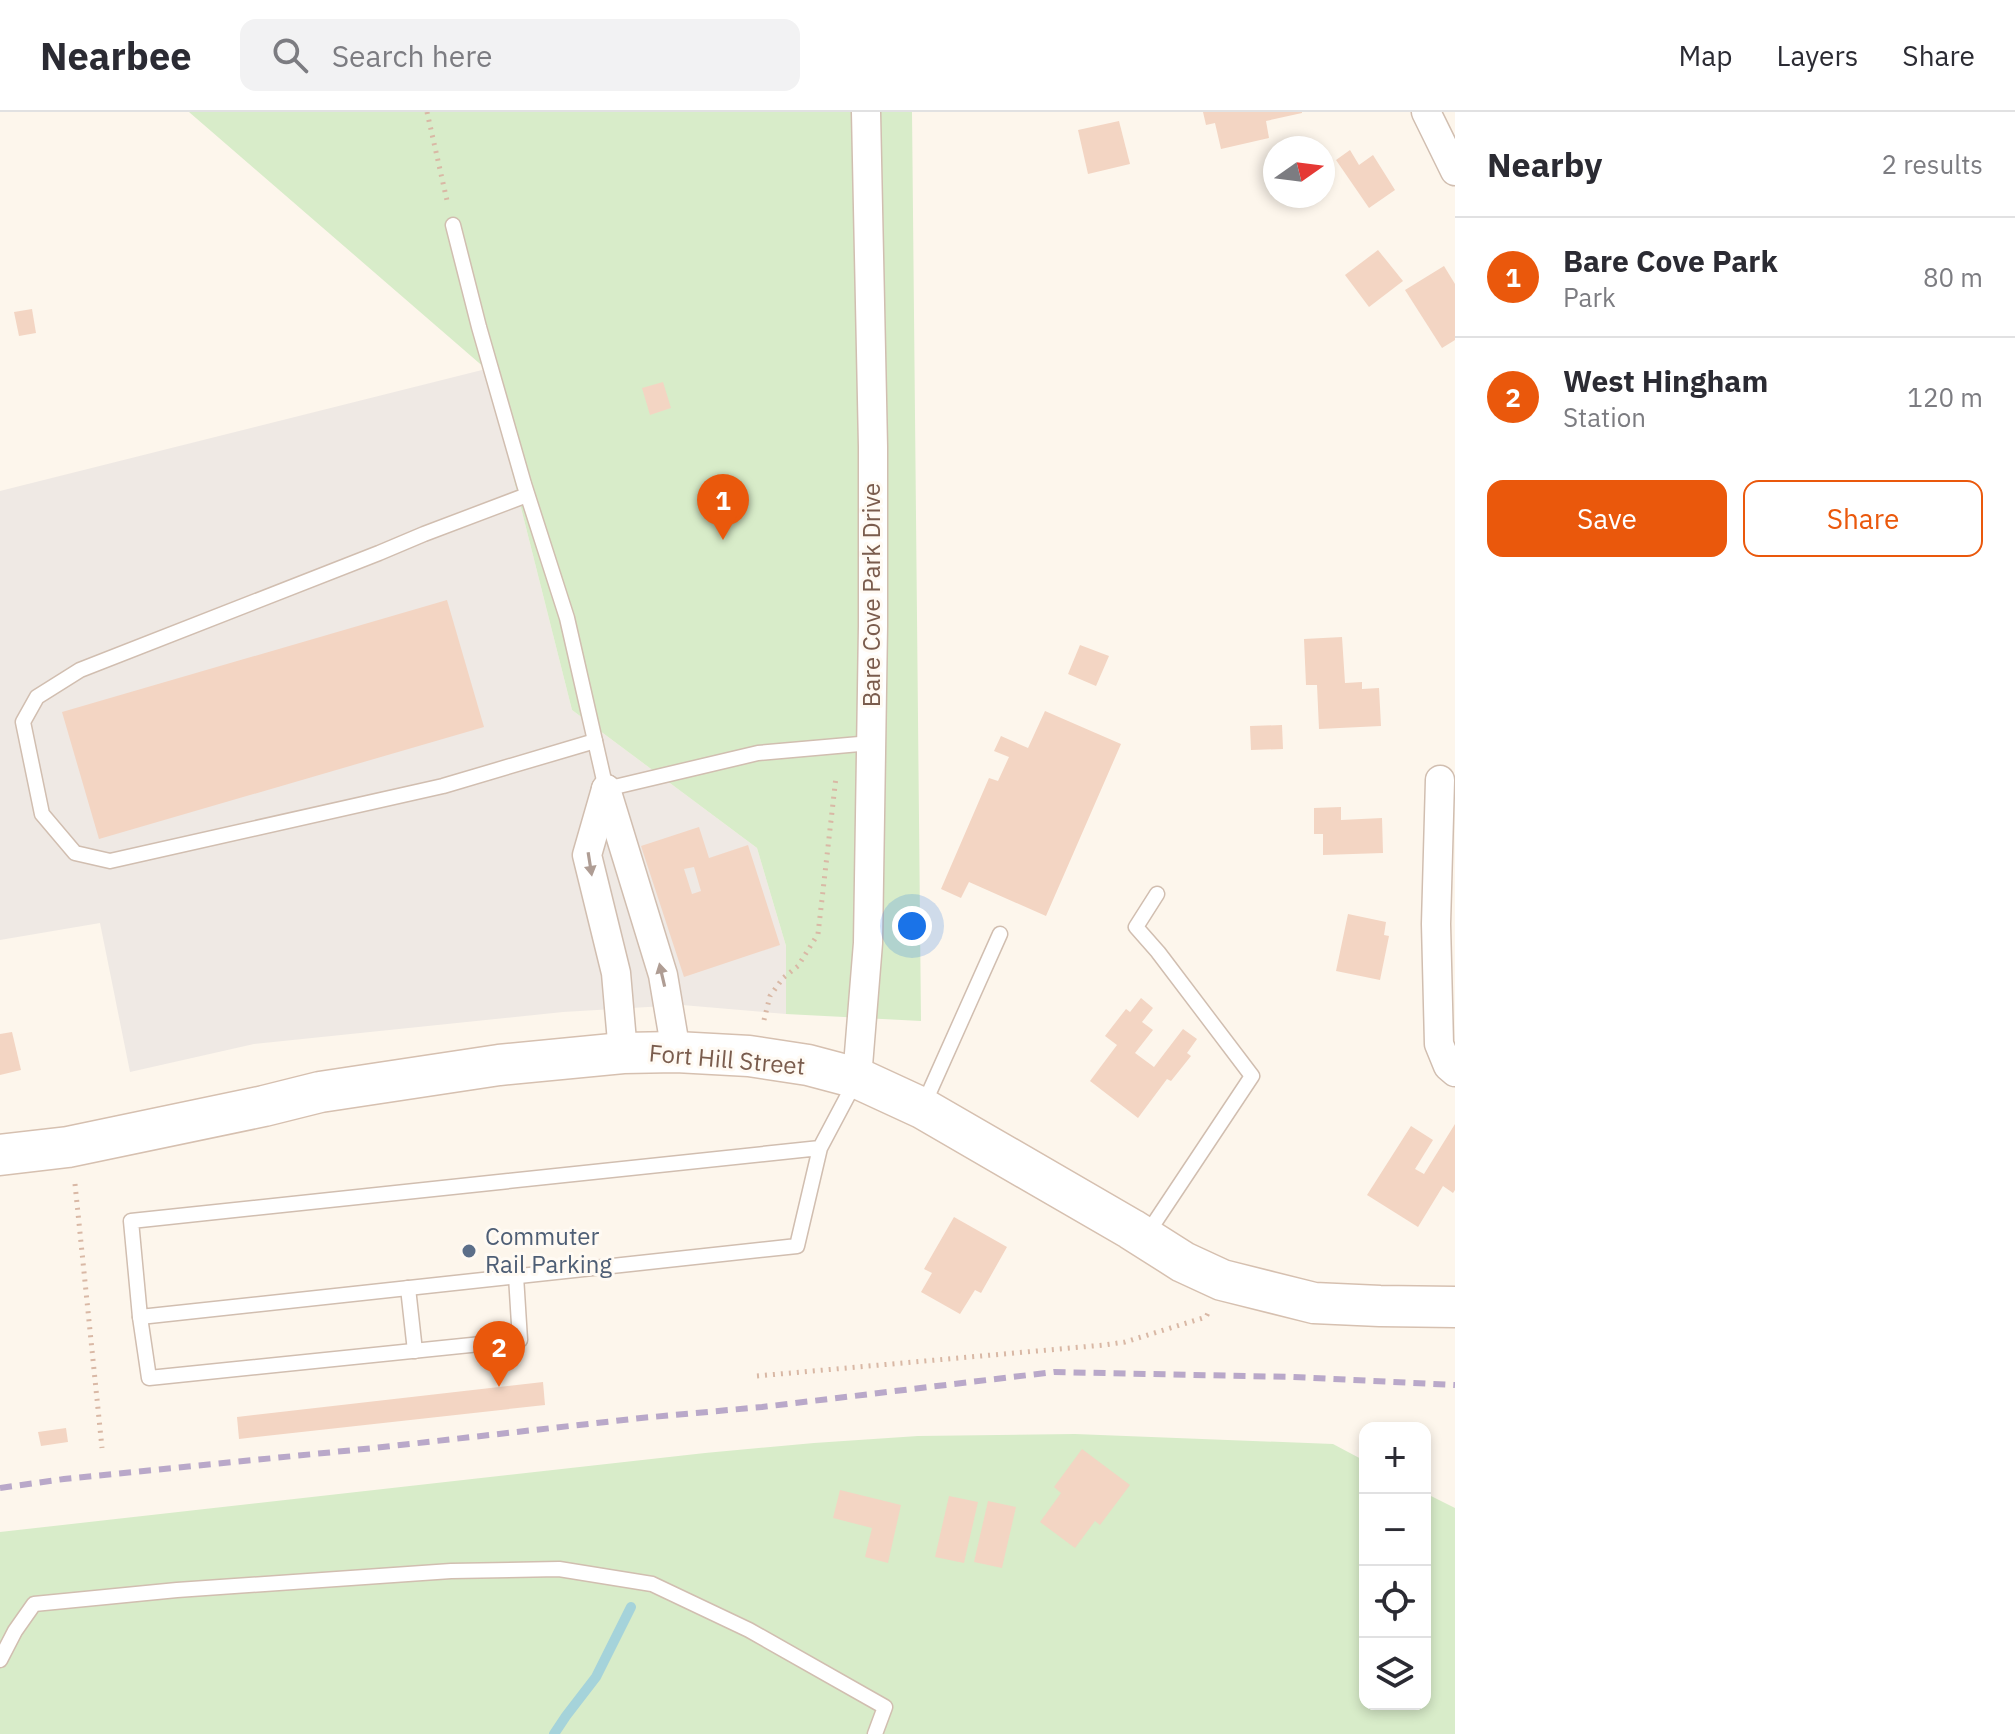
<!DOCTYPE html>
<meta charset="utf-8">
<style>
:root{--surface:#fff;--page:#f2f2f3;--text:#2b2b33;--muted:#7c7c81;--line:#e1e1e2;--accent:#ea580c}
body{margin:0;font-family:"IBM Plex Sans",sans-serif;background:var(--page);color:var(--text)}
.controls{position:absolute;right:24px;bottom:24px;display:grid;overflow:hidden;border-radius:16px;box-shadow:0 4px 12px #0003}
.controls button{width:72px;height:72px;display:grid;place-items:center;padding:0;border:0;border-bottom:2px solid var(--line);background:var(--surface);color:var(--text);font:40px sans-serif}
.compass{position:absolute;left:1263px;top:24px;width:72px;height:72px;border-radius:50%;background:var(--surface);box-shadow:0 4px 12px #0003;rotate:76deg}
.you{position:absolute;left:912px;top:814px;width:28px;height:28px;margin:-20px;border:6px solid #fff;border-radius:50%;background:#1a73e8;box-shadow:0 0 0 12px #1a73e833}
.badge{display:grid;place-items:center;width:52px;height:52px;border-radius:50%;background:var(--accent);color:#fff;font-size:26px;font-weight:700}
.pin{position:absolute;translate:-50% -66px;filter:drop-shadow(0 2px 4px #0008)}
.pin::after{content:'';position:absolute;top:42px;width:28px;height:24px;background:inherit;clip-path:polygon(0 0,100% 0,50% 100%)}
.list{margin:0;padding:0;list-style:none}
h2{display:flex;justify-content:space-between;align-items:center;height:104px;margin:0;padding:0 32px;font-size:34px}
h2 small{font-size:26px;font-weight:400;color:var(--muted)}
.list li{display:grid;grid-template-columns:52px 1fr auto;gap:24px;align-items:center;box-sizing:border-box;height:120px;padding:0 32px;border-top:2px solid var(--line)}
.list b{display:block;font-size:30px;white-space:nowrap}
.list p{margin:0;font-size:26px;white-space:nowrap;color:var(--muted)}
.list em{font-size:26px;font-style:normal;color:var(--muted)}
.actions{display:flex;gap:16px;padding:24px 32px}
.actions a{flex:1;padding:18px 0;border:2px solid var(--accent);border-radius:16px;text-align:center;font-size:28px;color:var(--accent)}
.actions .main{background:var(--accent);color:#fff}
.icon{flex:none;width:44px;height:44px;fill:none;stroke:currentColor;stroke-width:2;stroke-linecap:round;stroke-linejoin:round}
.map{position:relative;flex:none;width:1455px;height:1622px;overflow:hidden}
header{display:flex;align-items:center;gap:48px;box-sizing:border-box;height:112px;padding:0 40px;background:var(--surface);border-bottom:2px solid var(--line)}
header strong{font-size:38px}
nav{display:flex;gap:44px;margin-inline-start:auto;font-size:28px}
.search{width:560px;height:72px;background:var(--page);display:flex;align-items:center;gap:20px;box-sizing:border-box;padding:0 28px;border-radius:16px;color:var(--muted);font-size:30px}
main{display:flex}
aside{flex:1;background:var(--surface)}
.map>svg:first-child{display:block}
.industrial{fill:#efe9e4}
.green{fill:#d8ecc9}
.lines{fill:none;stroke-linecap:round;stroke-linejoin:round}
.stream{stroke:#a5d3da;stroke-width:10}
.building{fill:#f3d5c3;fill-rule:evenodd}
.lane-casing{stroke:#d1beb0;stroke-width:17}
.street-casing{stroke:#d1beb0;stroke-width:31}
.secondary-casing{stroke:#d6c0b0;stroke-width:43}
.path{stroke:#d9b8a5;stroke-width:5;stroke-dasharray:2 6;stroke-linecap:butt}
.lane{stroke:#fff;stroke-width:14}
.street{stroke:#fff;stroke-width:28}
.secondary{stroke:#fff;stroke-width:40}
.rail{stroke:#b9a8c9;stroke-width:6;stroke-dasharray:12 8;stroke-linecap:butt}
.oneway{fill:#af9d94}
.service-dot{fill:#5c6f8a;stroke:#fffaf3;stroke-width:3}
.labels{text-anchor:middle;stroke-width:6;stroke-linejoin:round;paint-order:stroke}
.street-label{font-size:24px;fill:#7a5c4d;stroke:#fffaf3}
.service-label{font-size:24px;fill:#4e5e75;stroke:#fffaf3;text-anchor:start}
</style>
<header>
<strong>Nearbee</strong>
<div class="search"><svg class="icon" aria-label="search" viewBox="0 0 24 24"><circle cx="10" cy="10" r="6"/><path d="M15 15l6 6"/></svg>Search here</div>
<nav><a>Map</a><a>Layers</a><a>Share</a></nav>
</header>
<main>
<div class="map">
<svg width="1455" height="1622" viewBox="0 0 1455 1622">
<rect width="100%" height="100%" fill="#fdf6ec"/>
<path class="industrial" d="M486,257L572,598L757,736L786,834V902L682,893L563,900L254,932L130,960L100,811L0,828V379Z"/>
<g class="green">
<path d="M189,0H912L921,909L786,902V834L757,736L572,598L486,257Z"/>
<path d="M1075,1322L1333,1332L1365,1349V1592H1425V1381L1455,1396V1622H0V1420L705,1341L814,1331L918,1324Z"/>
</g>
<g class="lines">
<path class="stream" d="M554,1622L566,1604L596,1565L631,1495"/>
</g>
<g class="building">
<path d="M1203,0H1302V1L1266,9L1269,26L1221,37L1215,11L1206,13Z"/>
<path d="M1119,9L1130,52L1088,62L1078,18Z"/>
<path d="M1350,38L1359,53L1373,43L1395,78L1369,96L1336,48Z"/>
<path d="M1378,138L1403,169L1369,195L1345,163Z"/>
<path d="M1444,154L1455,172V228L1442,236L1405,178Z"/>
<path d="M32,197L36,221L19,224L14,200Z"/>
<path d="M663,270L671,296L650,303L642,276Z"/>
<path d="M447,488L484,615L99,727L62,600Z"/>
<path d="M1342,525L1345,571L1362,570V577L1379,576L1381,614L1319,617L1317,573H1306L1304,527Z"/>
<path d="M1080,533L1109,544L1096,574L1068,562Z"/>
<path d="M1045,599L1121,632L1046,804L969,770L961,786L941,777L989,666L998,669L1009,645L994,639L1001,624L1028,636Z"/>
<path d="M1282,613L1283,637L1251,638L1250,614Z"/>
<path d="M1341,695V708L1382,706L1383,741L1323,743V722H1314V696Z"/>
<path d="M699,715L709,746L748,733L780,833L684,865L641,734ZM694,755L701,779L692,782L684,757Z"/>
<path d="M1348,802L1386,810L1384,823L1389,824L1380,868L1336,859Z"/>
<path d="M1141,886L1153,896L1142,910L1153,918L1135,941L1154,955L1183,917L1197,927L1187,941L1191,944L1171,969L1167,967L1138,1006L1090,969L1117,933L1105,924L1126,897L1130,900Z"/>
<path d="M12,920L21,958L0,963V922Z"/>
<path d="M1455,1012V1078L1453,1081L1443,1074L1418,1115L1367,1083L1411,1014L1433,1028L1415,1057L1424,1062Z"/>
<path d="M954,1105L1007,1135L981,1181L975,1178L960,1202L921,1180L932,1161L924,1157Z"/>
<path d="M543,1270L545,1293L239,1327L237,1305Z"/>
<path d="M66,1316L68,1330L41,1334L38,1320Z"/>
<path d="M1082,1337L1130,1373L1100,1413L1095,1409L1075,1436L1040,1410L1061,1381L1054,1375Z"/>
<path d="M840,1378L901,1393L888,1451L865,1445L872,1416L833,1406Z"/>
<path d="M949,1384L978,1390L964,1451L935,1445Z"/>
<path d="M988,1389L1016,1395L1002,1456L974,1450Z"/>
</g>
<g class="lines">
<defs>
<g id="lane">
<path d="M453,113L479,215L524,372L567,506L606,677L758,641L871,631"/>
<path d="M527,383L424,422L379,441L80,558L37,585L23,610L42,702L75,741L110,749L443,674L595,629"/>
<path d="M924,992L1000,822"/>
<path d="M820,1036L131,1109L140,1205L797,1134L820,1036L855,970"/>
<path d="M1147,1122L1252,964L1158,840L1136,815L1157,782"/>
<path d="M408,1176L415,1239"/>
<path d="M140,1205L149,1266L520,1228L516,1164"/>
<path d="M0,1548L15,1519L34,1492L177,1478L451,1459L559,1457L652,1472L749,1518L885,1595L875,1622"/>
</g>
<g id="street">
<path d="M1426,0L1455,59"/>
<path d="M1440,668L1436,812L1439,932L1448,954L1455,960"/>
<path d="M606,677L663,863L676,940"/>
<path d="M606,677L587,743L616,861L623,941"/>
<path d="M857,966L868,831L873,514V335L866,0"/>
</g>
<path id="secondary" d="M0,1043L68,1035L264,994L320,980L499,953L623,941L676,940L749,944L808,953L857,966L922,996L1131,1117L1183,1150L1222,1168L1314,1191L1380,1194L1455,1195"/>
</defs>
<use href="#lane" class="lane-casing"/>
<use href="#street" class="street-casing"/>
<use href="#secondary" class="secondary-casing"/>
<g class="path">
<path d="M427,0L448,93"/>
<path d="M764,908L770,884L783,866L798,854L818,822L836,665"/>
<path d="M75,1072L102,1336"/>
<path d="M757,1264L1104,1233L1125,1230L1206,1205L1208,1201"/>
</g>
<use href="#lane" class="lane"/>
<use href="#street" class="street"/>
<use href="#secondary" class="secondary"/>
<path class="rail" d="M0,1376L64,1367L374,1336L641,1306L762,1295L1054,1260L1293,1265L1455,1273"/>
</g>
<defs><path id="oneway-solid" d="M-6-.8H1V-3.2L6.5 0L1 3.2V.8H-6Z" transform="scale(2)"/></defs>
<g class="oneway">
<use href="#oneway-solid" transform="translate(590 752) rotate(81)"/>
<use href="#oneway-solid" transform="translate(662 863) rotate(-103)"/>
</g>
<circle class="service-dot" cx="469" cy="1139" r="8"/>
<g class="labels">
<g class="street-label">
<text transform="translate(872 483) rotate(-90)" y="8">Bare Cove Park Drive</text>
<text transform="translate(727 948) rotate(5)" y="8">Fort Hill Street</text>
</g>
<g class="service-label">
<text x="485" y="1133">Commuter<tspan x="485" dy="28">Rail Parking</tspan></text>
</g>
</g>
</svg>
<div class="controls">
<button>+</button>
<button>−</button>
<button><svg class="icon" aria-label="locate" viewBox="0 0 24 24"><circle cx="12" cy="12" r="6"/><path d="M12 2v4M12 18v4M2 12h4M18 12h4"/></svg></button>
<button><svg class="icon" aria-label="layers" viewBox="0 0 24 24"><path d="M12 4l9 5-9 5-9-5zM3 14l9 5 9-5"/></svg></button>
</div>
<svg class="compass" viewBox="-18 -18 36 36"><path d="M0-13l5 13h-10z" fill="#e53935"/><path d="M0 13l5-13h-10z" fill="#7c7c81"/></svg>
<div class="you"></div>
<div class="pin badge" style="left:723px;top:428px">1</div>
<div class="pin badge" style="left:499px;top:1275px">2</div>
</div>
<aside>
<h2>Nearby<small>2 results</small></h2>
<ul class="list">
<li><span class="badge">1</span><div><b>Bare Cove Park</b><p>Park</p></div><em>80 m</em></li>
<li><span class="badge">2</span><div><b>West Hingham</b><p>Station</p></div><em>120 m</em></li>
</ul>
<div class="actions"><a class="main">Save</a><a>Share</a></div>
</aside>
</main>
